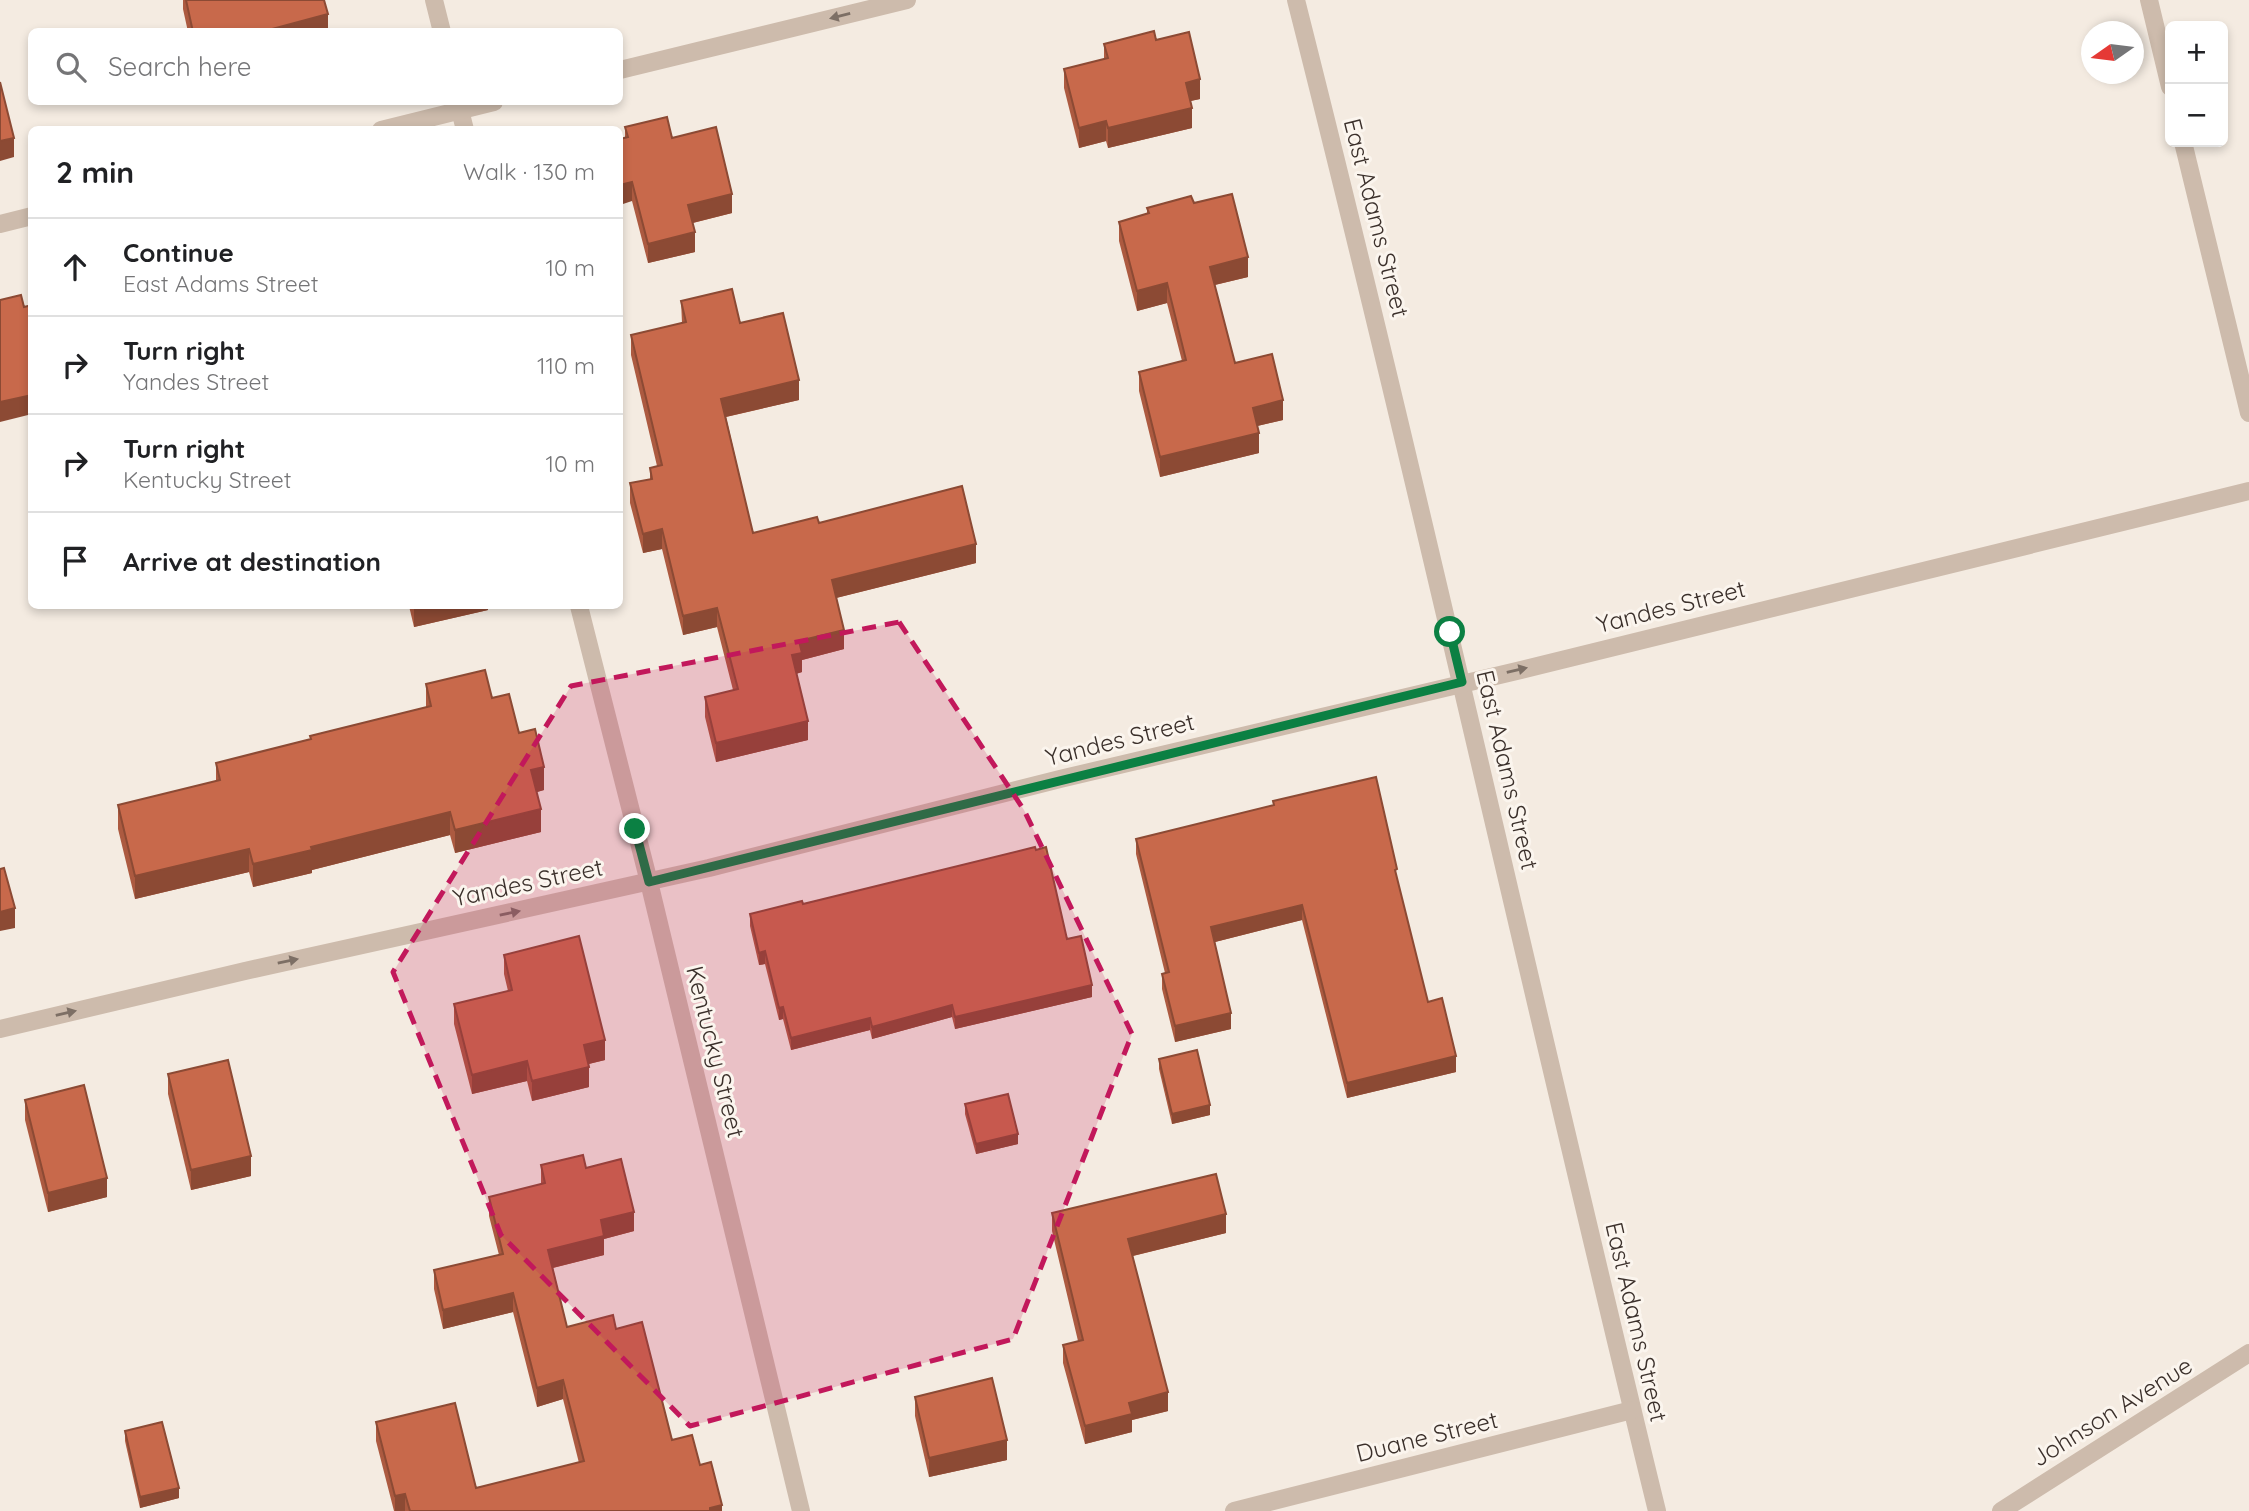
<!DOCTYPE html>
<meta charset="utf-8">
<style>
:root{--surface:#fff;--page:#f6f6f6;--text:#202124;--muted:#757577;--line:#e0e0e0}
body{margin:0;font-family:Quicksand,sans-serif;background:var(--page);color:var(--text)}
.controls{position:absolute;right:21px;top:21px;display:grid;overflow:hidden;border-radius:10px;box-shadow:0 4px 10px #0003}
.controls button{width:63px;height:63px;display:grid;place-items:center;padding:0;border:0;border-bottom:2px solid var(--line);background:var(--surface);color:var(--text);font:35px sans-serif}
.compass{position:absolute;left:2081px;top:21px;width:63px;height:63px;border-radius:50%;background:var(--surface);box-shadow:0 4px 10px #0003;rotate:256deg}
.stop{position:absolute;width:21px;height:21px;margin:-16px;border:5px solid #0b8043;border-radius:50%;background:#fff}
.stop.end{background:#0b8043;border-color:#fff;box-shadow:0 2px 7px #0008}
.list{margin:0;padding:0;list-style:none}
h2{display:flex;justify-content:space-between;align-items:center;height:91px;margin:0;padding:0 28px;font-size:30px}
h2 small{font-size:23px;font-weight:400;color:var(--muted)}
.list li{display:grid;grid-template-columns:46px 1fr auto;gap:21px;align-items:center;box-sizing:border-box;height:98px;padding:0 28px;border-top:2px solid var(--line)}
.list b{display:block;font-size:26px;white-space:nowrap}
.list p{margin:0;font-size:23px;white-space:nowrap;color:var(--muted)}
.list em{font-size:23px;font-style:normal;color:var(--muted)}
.icon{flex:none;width:38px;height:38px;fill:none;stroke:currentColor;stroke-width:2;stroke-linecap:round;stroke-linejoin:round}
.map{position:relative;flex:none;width:2249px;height:1511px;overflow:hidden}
.search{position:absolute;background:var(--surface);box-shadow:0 4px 10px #0003;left:28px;top:28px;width:595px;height:77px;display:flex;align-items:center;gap:18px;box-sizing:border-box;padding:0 24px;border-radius:10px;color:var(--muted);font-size:26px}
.panel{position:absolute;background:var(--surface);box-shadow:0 4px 10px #0003;left:28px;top:126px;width:595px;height:483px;border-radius:10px}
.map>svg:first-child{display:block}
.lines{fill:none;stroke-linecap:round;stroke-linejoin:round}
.minor{stroke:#cdbbac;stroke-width:18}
.wall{fill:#ac5a40}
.shaded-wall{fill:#8c4a34}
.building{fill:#c8694b;stroke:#8c4a34;stroke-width:2}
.oneway{fill:#7d6f65}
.route{stroke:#0b8043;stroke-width:9}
.marked{fill:#c2185b;fill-opacity:0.2;stroke:#c2185b;stroke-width:5;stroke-dasharray:14 9;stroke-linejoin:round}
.labels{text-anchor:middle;stroke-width:6;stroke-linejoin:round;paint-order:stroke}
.street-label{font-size:24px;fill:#3b302b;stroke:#fbf5ee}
</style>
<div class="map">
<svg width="2249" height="1511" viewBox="0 0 2249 1511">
<rect width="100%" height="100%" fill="#f4ebe1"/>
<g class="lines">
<g class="minor">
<path d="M434,0L442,32"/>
<path d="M1296,0C1423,502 1534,1008 1657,1511"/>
<path d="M2149,0L2170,87"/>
<path d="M620,70L907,0"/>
<path d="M458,102L465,130"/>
<path d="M381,130L494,102"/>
<path d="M2183,142L2249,413"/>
<path d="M0,224L32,216"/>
<path d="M579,606L649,882L801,1511"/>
<path d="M0,1029L245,971L709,868L1060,779L1521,670L2249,491"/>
<path d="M1234,1511L1632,1410"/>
<path d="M2001,1511L2249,1353"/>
</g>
</g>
<g class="wall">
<path d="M183,0H324L328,32H188L183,9Z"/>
<path d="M1156,40L1200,99L1190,101L1192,128L1108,148L1106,141L1079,148L1064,88V69L1104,59V44Z"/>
<path d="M625,127L672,138L732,213L693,223L695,252L648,263L632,201L625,138Z"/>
<path d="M1194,203L1248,277L1215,285L1235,363L1283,420L1257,426L1259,453L1160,477L1139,391V372L1182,361L1167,303L1137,311L1119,241V222L1147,214V208Z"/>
<path d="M681,301L740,323L799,400L726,417L753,533L819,523L976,563L836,598L844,649L802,660V672L796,674L808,740L716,762L705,717V697L733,690L717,627L683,635L662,549L643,553L630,503V483L650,479V468L657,466L631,355V335L682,323Z"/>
<path d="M409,606H488V610L414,627Z"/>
<path d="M426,684L492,698L519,733L544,790L536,792L541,832L455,853L450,835L312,870V873L253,887L249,872L135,899L118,829V805L216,781V763L310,739V736L426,707Z"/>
<path d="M1273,801L1397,880L1428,1002L1456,1072L1347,1098L1302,920L1215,942L1231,1029L1175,1042L1162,989V974L1165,973L1136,854V839L1273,806Z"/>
<path d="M803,904L1067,939L1092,997L955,1029L952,1017L872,1039L870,1030L791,1050L783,1019L779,1020L765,964L759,965L750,926V914Z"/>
<path d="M504,955L605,1060L589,1064V1087L532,1101L527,1081L472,1094L454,1024V1004L508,991L504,974Z"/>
<path d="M1159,1059L1210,1115L1172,1124L1159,1069Z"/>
<path d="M168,1074L251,1176L191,1190L168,1094Z"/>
<path d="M25,1100L107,1197L48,1212L25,1120Z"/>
<path d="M965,1104L1018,1144L976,1154L965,1114Z"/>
<path d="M541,1165L586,1168L634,1231L604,1239V1255L553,1268L567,1327L616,1329L672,1440L700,1465L722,1511H394L376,1441V1422L476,1488L579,1463L563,1399L537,1407L513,1312L443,1329L434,1289V1270L499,1255L489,1216V1197L541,1184Z"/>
<path d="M1052,1213L1226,1233L1133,1256L1168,1411L1132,1420V1432L1085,1444L1063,1363V1345L1078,1341L1052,1231Z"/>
<path d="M915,1397L1007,1460L929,1477L915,1416Z"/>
<path d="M125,1431L179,1498L140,1508L125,1441Z"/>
</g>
<g class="shaded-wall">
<path d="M328,14V32H261Z"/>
<path d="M1200,79V99L1186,102V83Z"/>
<path d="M1192,108V128L1108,148V128Z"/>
<path d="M1106,121V141L1079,148V128Z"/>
<path d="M14,138V157L0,161V141Z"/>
<path d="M632,182V201L620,205V185Z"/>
<path d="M732,194V213L688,224V205Z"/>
<path d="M695,232V252L648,263V244Z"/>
<path d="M1248,257V277L1210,286V267Z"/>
<path d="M1167,283V303L1137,311V291Z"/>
<path d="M799,380V400L721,418V399Z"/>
<path d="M32,395V414L0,422V402Z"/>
<path d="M1283,400V420L1253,427V408Z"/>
<path d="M1259,433V453L1160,477V457Z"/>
<path d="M662,529V549L643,553V534Z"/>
<path d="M976,544V563L832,599V580Z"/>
<path d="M423,606H488V610L414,627V608Z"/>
<path d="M717,608V627L683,635V616Z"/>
<path d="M844,630V649L802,660V672L792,675V655L799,641Z"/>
<path d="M808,721V740L716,762V743Z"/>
<path d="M544,767V790L531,794V770Z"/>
<path d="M541,809V832L455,853V830Z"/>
<path d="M450,812V835L312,870V873L253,887V864L311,847Z"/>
<path d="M249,849V872L135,899V876Z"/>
<path d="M1302,905V920L1211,943V927Z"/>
<path d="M15,908V928L0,931V912Z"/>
<path d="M765,951V964L759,965V953Z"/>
<path d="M1092,985V997L955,1029V1017Z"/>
<path d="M952,1005V1017L872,1039V1027Z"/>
<path d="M783,1007V1019L779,1020V1008Z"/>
<path d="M1231,1013V1029L1175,1042V1026Z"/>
<path d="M870,1018V1030L791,1050V1038Z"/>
<path d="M605,1040V1060L584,1065V1045Z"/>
<path d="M1456,1056V1072L1347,1098V1083Z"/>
<path d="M527,1061V1081L472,1094V1075Z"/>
<path d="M589,1067V1087L532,1101V1081Z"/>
<path d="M1210,1105V1115L1172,1124V1114Z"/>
<path d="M1018,1134V1144L976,1154V1144Z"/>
<path d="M251,1156V1176L191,1190V1170Z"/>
<path d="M107,1178V1197L48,1212V1193Z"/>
<path d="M634,1212V1231L604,1239V1255L548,1269V1250L601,1220Z"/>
<path d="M1226,1214V1233L1128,1257V1239Z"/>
<path d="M513,1293V1312L443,1329V1310Z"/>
<path d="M563,1380V1399L537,1407V1388Z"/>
<path d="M1168,1392V1411L1132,1420V1432L1085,1444V1426L1129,1403Z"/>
<path d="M1007,1440V1460L929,1477V1458Z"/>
<path d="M179,1488V1498L140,1508V1497Z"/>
<path d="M405,1494V1511H395V1496Z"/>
<path d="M722,1505V1511H710V1508Z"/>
</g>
<g class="building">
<path d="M186,0H324L328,14L261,32H193Z"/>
<path d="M1154,31L1156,40L1189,32L1200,79L1186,83L1192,108L1108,128L1106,121L1079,128L1064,69L1108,58L1104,44Z"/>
<path d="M0,82L14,138L0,141Z"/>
<path d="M667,117L672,138L716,127L732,194L688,205L695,232L648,244L632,182L620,185V139L628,137L625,127Z"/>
<path d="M1232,194L1248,257L1210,267L1235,363L1272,354L1283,400L1253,408L1259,433L1160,457L1139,372L1186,360L1167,283L1137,291L1119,222L1149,213L1147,208L1191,196L1194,203Z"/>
<path d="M732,289L740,323L783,313L799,380L721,399L753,533L817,517L819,523L962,486L976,544L832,580L844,630L799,641L802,653L792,655L808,721L716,743L705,697L738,689L717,608L683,616L662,529L643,534L630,483L652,479L650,468L662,465L631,335L686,322L681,301Z"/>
<path d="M21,295L24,307L32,305V395L0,402V300Z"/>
<path d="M485,670L492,698L509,694L519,733L535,729L544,767L531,770L541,809L455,830L450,812L311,847L312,850L253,864L249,849L135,876L118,805L220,780L216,763L311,739L310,736L431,706L426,684Z"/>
<path d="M1376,777L1397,869L1395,870L1428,1002L1442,998L1456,1056L1347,1083L1302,905L1211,927L1231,1013L1175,1026L1162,974L1169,972L1136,839L1274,805L1273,801Z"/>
<path d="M1035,847L1036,850L1046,847L1067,939L1081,936L1092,985L955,1017L952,1005L872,1027L870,1018L791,1038L783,1007L779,1008L765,951L759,953L750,914L802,901L803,904Z"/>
<path d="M4,868L15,908L0,912V869Z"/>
<path d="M579,936L605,1040L584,1045L589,1067L532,1081L527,1061L472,1075L454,1004L512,990L504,955Z"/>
<path d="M1197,1050L1210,1105L1172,1114L1159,1059Z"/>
<path d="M228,1060L251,1156L191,1170L168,1074Z"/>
<path d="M84,1085L107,1178L48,1193L25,1100Z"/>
<path d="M1008,1094L1018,1134L976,1144L965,1104Z"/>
<path d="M583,1155L586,1168L621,1159L634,1212L601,1220L604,1236L548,1250L567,1327L613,1315L616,1329L642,1322L672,1440L692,1435L700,1465L711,1462L722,1505L710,1508V1511H410L405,1494L395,1496L376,1422L455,1403L476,1488L584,1461L563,1380L537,1388L513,1293L443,1310L434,1270L503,1254L489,1197L545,1183L541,1165Z"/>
<path d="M1216,1174L1226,1214L1128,1239L1168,1392L1129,1403L1132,1414L1085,1426L1063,1345L1083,1340L1052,1213Z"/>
<path d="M992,1378L1007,1440L929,1458L915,1397Z"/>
<path d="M162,1422L179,1488L140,1497L125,1431Z"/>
</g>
<defs><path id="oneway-solid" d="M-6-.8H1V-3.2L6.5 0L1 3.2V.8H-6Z" transform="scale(1.75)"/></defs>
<g class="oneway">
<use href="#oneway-solid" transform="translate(840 16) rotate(166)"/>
<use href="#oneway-solid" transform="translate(1517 670) rotate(-13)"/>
<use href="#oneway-solid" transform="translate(510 913) rotate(-12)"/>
<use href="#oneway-solid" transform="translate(288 961) rotate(-12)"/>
<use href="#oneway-solid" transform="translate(66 1013) rotate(-13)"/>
</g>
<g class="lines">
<path class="route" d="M635,829L649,882L1462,682L1450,632"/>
</g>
<path class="marked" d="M899,622L1024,810L1132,1034L1013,1339L690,1426L501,1235L393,972L571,686Z"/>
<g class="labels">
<g class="street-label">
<text transform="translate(1376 218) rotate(76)" y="8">East Adams Street</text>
<text transform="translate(1671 607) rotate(-14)" y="8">Yandes Street</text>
<text transform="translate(1120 740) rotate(-14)" y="8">Yandes Street</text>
<text transform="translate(1507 770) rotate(77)" y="8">East Adams Street</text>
<text transform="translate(528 883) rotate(-12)" y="8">Yandes Street</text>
<text transform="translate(715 1052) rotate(76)" y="8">Kentucky Street</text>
<text transform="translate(1636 1322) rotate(77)" y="8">East Adams Street</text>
<text transform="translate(2112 1412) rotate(-32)" y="8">Johnson Avenue</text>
<text transform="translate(1427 1437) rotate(-14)" y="8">Duane Street</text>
</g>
</g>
</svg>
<div class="controls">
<button>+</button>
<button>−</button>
</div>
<svg class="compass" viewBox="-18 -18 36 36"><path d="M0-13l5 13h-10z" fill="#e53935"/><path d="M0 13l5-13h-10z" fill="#757577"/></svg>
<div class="stop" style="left:1450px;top:632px"></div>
<div class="stop end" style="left:635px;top:829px"></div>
<div class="search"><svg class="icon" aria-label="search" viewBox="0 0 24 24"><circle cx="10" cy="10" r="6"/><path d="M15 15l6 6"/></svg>Search here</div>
<section class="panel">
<h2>2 min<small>Walk · 130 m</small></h2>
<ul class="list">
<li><svg class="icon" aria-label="ahead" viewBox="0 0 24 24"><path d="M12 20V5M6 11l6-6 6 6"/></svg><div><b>Continue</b><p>East Adams Street</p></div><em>10 m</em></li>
<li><svg class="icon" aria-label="right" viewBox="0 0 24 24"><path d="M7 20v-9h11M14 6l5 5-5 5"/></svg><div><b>Turn right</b><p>Yandes Street</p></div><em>110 m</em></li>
<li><svg class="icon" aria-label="right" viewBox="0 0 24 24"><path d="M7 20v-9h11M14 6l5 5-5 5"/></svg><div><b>Turn right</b><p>Kentucky Street</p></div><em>10 m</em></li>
<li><svg class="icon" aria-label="arrive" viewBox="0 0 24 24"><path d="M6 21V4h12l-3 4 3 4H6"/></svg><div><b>Arrive at destination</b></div></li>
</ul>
</section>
</div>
